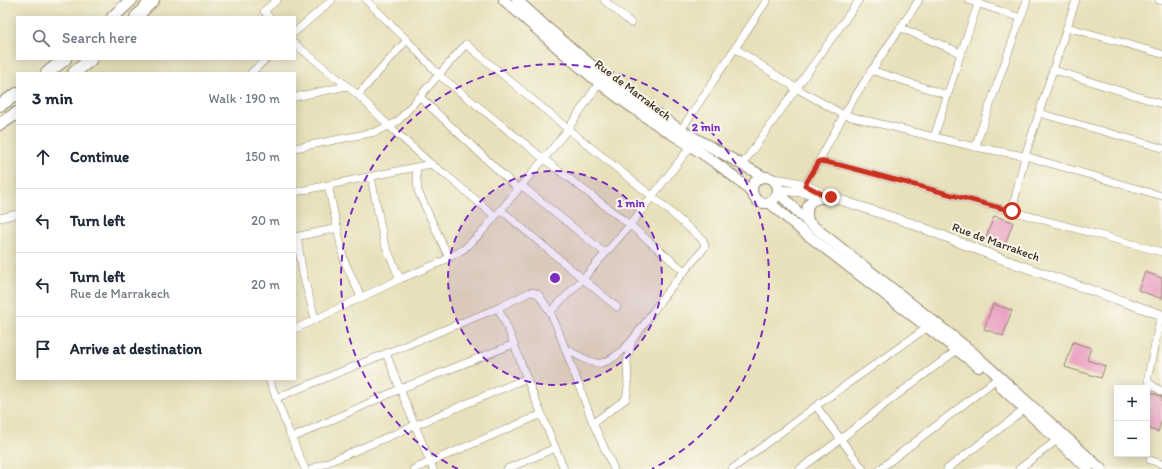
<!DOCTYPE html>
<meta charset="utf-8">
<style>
:root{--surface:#fff;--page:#f2f2f3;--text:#1f2937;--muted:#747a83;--line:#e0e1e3}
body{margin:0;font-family:Itim,sans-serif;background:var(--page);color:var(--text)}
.controls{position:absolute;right:12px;bottom:12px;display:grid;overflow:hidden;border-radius:0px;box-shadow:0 2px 10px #0003}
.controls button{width:36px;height:36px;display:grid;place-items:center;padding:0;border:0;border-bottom:1px solid var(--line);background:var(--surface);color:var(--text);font:20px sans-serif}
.stop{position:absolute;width:12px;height:12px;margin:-9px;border:3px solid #c8321e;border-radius:50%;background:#fff}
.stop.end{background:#c8321e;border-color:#fff;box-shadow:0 1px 4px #0008}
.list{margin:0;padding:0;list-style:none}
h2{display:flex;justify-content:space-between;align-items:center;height:52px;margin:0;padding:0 16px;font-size:17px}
h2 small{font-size:13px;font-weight:400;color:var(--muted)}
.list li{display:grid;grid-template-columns:26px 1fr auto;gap:12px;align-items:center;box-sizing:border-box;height:64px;padding:0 16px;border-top:1px solid var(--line)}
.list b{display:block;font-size:15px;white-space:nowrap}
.list p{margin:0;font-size:13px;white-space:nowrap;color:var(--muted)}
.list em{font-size:13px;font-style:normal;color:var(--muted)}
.icon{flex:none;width:22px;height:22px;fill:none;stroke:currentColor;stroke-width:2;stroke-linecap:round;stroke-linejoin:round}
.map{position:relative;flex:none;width:1162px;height:469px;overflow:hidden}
.search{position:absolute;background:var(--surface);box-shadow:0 2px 10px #0003;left:16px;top:16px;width:280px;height:44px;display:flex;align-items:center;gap:10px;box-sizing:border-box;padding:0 14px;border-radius:0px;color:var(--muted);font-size:15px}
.panel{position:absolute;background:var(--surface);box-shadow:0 2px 10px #0003;left:16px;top:72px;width:280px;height:308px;border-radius:0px}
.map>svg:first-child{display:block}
.building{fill:#e89abf}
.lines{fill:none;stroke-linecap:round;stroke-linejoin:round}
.minor-casing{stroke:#91856c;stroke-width:8}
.tertiary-casing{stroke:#91856c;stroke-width:10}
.secondary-casing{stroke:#91856c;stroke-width:12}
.trunk-casing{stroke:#91856c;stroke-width:14}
.minor{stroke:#fff;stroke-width:7}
.tertiary{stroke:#fff;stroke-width:9}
.secondary{stroke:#fff;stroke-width:10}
.trunk{stroke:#fff;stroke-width:12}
.route{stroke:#c8321e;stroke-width:5}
.ring{fill:none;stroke:#7b2cbf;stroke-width:2;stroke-dasharray:7 5}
.labels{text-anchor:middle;stroke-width:4;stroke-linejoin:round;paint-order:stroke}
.street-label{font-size:12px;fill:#3b2a1e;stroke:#fbf7ec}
.centre{fill:#7b2cbf;stroke:#fbf7ec;stroke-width:2}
.ring-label{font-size:12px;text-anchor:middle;font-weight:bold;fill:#7b2cbf;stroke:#fbf7ec;stroke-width:4;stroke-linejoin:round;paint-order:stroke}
</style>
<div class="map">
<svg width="1162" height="469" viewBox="0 0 1162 469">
<rect width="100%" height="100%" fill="#fbf7ec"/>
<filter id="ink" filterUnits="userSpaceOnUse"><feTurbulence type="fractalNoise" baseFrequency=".025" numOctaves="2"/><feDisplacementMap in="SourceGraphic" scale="8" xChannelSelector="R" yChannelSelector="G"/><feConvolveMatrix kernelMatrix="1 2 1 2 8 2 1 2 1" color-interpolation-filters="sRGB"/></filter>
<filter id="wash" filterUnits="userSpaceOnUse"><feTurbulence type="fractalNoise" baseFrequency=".012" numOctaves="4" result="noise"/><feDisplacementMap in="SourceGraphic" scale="16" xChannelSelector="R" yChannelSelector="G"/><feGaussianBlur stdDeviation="0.9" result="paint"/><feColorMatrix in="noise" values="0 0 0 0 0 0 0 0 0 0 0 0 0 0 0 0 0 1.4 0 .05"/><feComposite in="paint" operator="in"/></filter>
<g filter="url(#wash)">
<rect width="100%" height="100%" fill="#e7e0ba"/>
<g id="blocks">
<g class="building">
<path d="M994,216L1013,222L1005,245L986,238Z"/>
<path d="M1145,272L1162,278V299L1138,290Z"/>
<path d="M993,304L1012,310L1003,336L984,329Z"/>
<path d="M1073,342L1091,348L1087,360L1105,366L1101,378L1065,367Z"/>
<path d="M1149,391L1162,397V420L1158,432L1147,428V397Z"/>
</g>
</g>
</g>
<g filter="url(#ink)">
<use href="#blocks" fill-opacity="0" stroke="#91856c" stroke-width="1"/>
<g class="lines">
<defs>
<g id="minor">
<path d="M366,0L407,40L439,75L544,159L630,225L684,271"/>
<path d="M604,0L631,23"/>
<path d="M968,0L1021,18"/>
<path d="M1159,0L1162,1"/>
<path d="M269,17L264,11L277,0"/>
<path d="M1067,27L1076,0"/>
<path d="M901,28L961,53"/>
<path d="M295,32L332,0"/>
<path d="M295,44L347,86L358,95L389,126L431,164L445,174L495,216"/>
<path d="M735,48L794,87L844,115L975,147L1025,156L1162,196"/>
<path d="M871,70L947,95"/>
<path d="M1054,70L1162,104"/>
<path d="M251,73L266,59"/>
<path d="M358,95L407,40"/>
<path d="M295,97L347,86"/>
<path d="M420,97L518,189"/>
<path d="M1039,113L1162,148"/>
<path d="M681,130L767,0"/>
<path d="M934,137L961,53L978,4"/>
<path d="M975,147L1027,0"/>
<path d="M295,148L375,132L389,126L398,121L466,44L568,129L653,197L703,240L705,246L702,251C688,267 674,283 661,300C647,319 625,358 601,363C592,365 574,353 565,348"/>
<path d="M819,161L840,165L1162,252"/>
<path d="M742,165L859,0"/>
<path d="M416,168L418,191L449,258"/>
<path d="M371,177L384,242L400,279"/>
<path d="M328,185L344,260L361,297"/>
<path d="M521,185L605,253"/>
<path d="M805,185C819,162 831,138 844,115C867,75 894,38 919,0"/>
<path d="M295,192L431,164"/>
<path d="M501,210L583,279L617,307"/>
<path d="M1012,211L1025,156L1067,27L1162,54"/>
<path d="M0,218L17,214"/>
<path d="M295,237L338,228"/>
<path d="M297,237L303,275L315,318"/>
<path d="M498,308C510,330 518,355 527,379C539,409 552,439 564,469"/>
<path d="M550,312L583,279L630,225L691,146"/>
<path d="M1161,315L1148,376V382L1162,392"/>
<path d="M295,329L400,279L441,262L464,249L482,232L544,159L568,129L599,83"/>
<path d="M386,353L400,389L433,469"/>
<path d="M269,379L289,432L305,469"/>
<path d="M276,398L498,308L530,292L536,293L539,295L550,312L557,327L593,423L614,469"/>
<path d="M816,406L863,469"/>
<path d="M593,423L626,399L628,386L627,360L632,341"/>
<path d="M292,438L400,389L514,344"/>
<path d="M1150,460L1162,464"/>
<path d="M312,469L527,378"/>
<path d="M414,469L542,414"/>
<path d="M507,469L555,448"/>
<path d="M732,469L816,406L928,327"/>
<path d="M800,469L841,439L889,401L957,350"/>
<path d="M880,469L994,381"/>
<path d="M947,469L1024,410"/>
<path d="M1019,469L1057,440"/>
</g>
<g id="tertiary">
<path d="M771,179C789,180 803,183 819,192"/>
<path d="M779,190L822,194L831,197L913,224L999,258L1162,315"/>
</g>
<g id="secondary">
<path d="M504,0C546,37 587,76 633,108C672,137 717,158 752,193"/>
<path d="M517,0L543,24L616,86L679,129L764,177"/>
<circle cx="765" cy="190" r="13"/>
<path d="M778,192L808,222L971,351L1101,469"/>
<path d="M770,203L800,229L979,367"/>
<path d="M808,222C804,200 812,198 831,197"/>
<path d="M1000,386L1088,469"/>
</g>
<g id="trunk">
<path d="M113,17L131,0"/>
<path d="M136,17L153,0"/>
<path d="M47,73L65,59"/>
<path d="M74,73L91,59"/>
<path d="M0,105L17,94"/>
<path d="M0,124L17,113"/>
</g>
</defs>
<use href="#minor" class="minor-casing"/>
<use href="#tertiary" class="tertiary-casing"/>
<use href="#secondary" class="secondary-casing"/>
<use href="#trunk" class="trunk-casing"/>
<use href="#minor" class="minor"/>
<use href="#tertiary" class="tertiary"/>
<use href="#secondary" class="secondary"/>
<use href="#trunk" class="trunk"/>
</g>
</g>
<g class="lines" filter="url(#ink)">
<path class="route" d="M831,197L822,194L805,185L819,161L840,165L1012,211"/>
</g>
<circle cx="555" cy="278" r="107" fill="#7b2cbf" fill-opacity=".12"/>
<g class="ring">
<circle cx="555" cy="278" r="107"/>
<path d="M458 469A214 214 0 1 1 652 469"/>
</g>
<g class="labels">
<g class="street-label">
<text transform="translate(633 90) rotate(37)" y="4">Rue de Marrakech</text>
<text transform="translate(996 242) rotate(20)" y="4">Rue de Marrakech</text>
</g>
</g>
<circle cx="555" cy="278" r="6" class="centre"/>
<g class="ring-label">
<text x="706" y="131">2 min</text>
<text x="631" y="207">1 min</text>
</g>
</svg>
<div class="controls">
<button>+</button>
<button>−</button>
</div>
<div class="stop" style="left:1012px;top:211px"></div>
<div class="stop end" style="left:831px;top:197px"></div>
<div class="search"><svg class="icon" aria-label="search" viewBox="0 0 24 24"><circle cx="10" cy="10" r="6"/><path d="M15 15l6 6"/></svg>Search here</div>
<section class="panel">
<h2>3 min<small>Walk · 190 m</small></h2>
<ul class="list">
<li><svg class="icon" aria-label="ahead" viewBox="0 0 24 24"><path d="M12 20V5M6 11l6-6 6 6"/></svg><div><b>Continue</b></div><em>150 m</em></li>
<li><svg class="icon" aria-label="left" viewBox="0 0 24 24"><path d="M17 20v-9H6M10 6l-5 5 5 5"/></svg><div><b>Turn left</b></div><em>20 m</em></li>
<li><svg class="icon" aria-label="left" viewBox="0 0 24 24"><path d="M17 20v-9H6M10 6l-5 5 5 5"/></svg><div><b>Turn left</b><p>Rue de Marrakech</p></div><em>20 m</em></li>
<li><svg class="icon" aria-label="arrive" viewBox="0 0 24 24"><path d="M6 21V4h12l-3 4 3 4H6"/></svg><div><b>Arrive at destination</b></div></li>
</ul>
</section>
</div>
